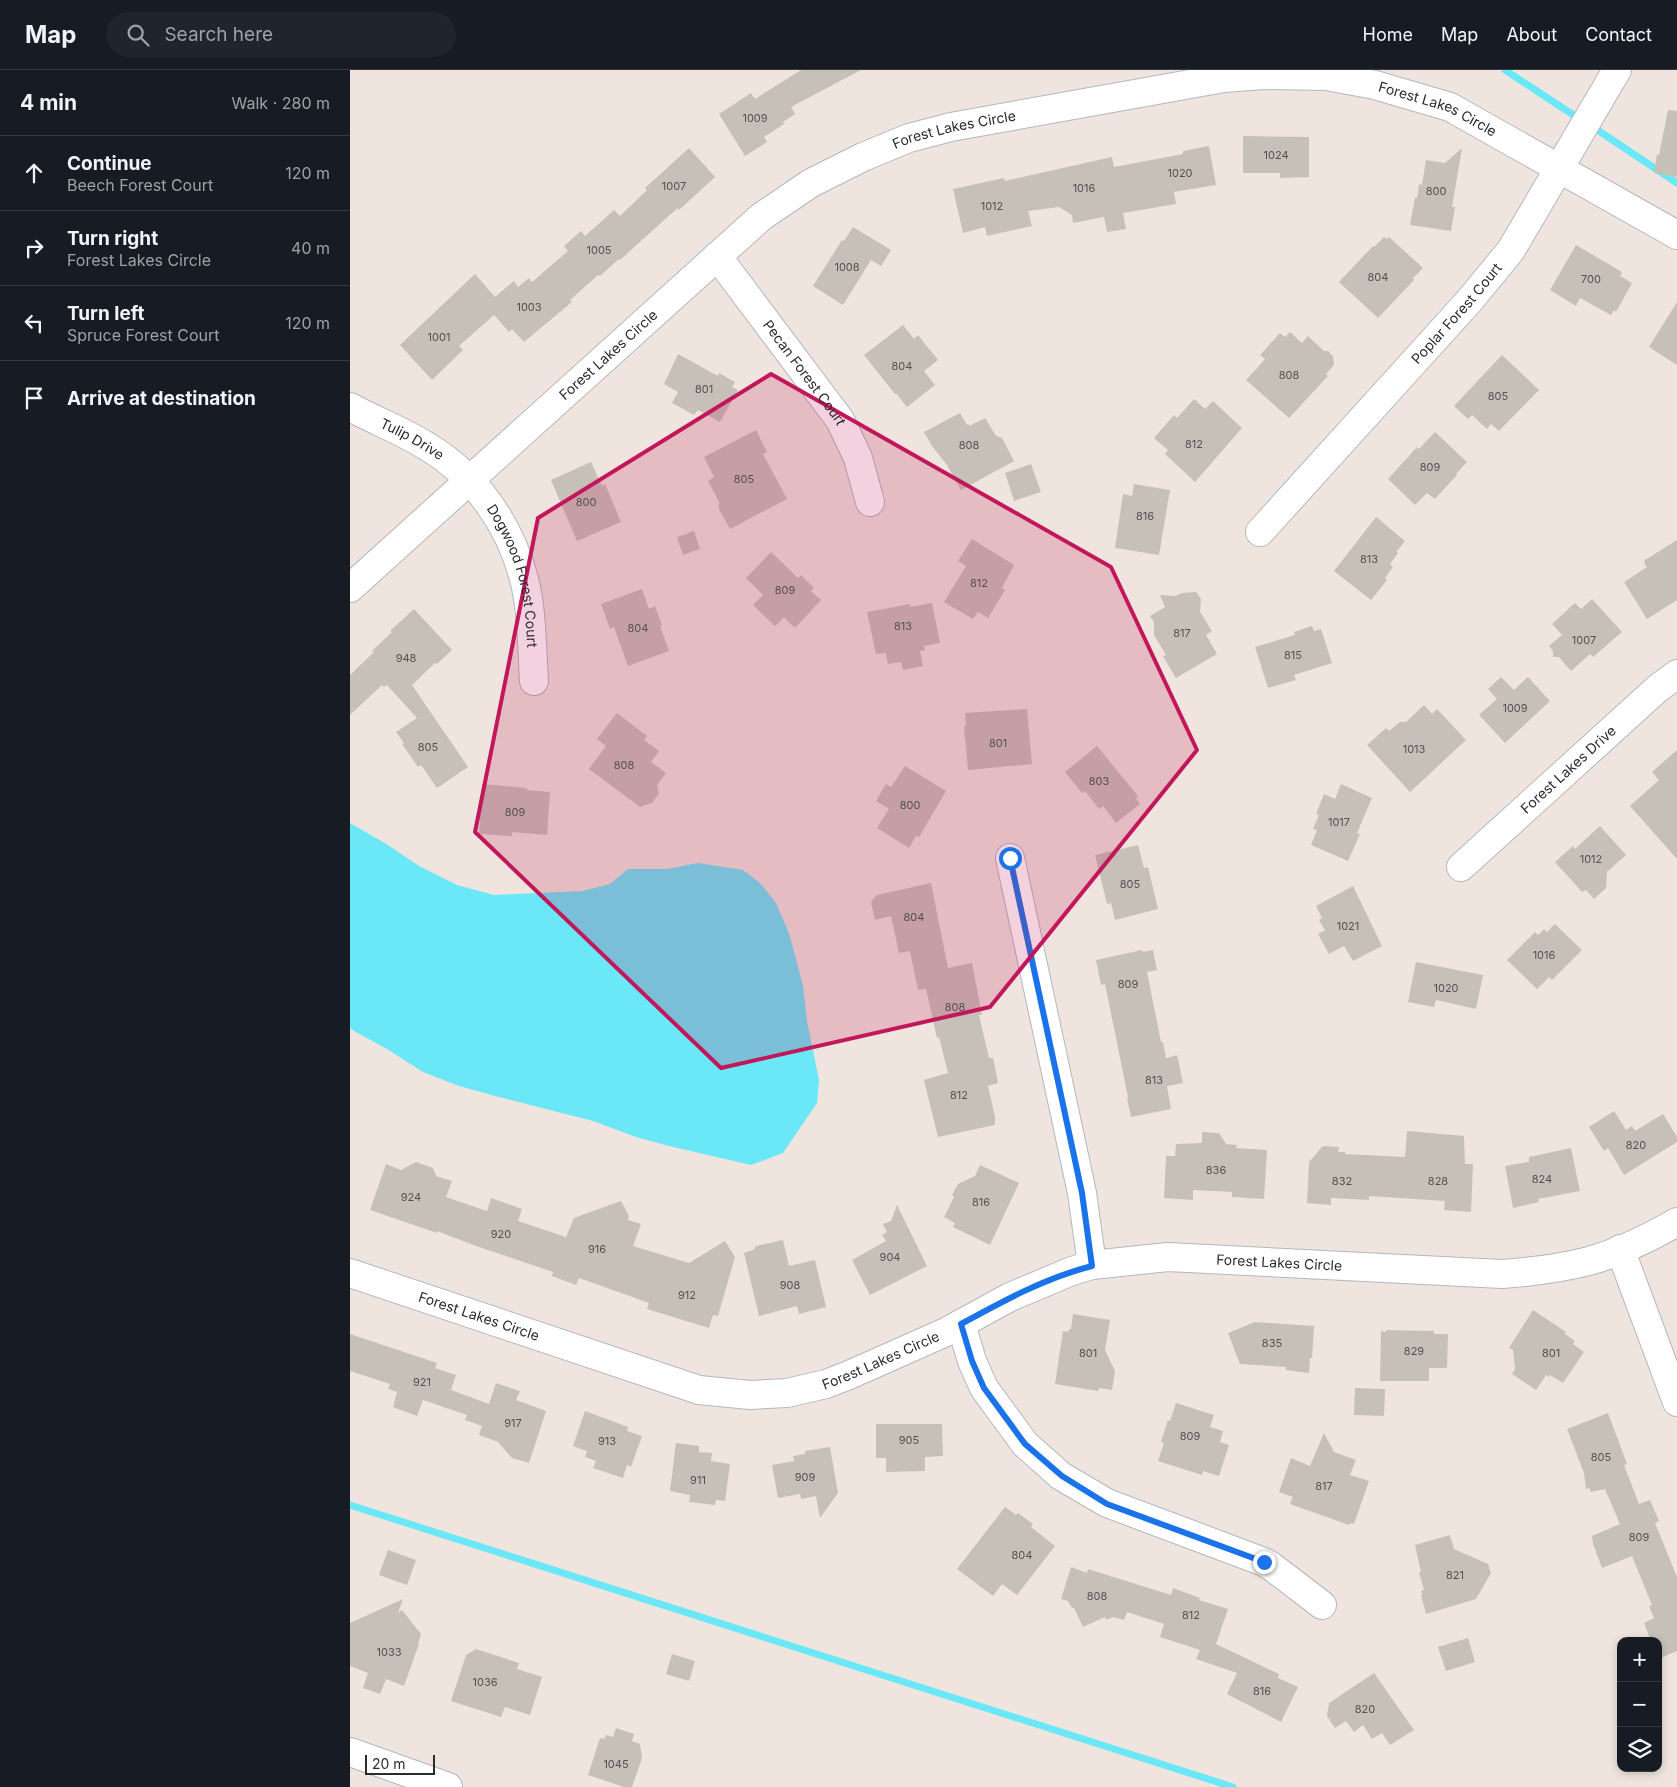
<!DOCTYPE html>
<meta charset="utf-8">
<style>
:root{--surface:#171b24;--page:#20242c;--text:#f1f3f6;--muted:#9ea1a6;--line:#363941}
body{margin:0;font-family:Inter,sans-serif;background:var(--page);color:var(--text)}
.controls{position:absolute;right:15px;bottom:15px;display:grid;overflow:hidden;border-radius:10px;box-shadow:0 2px 8px #0003}
.controls button{width:45px;height:45px;display:grid;place-items:center;padding:0;border:0;border-bottom:1px solid var(--line);background:var(--surface);color:var(--text);font:25px sans-serif}
.scale{position:absolute;left:15px;bottom:12px;width:70px;box-sizing:border-box;padding-left:5px;border:2px solid #2c2c2c;border-top:0;font-size:14px;line-height:18px;white-space:nowrap;color:#2c2c2c;-webkit-text-stroke:4px #fff;paint-order:stroke}
.stop{position:absolute;width:15px;height:15px;margin:-11px;border:4px solid #1a73e8;border-radius:50%;background:#fff}
.stop.end{background:#1a73e8;border-color:#fff;box-shadow:0 1px 5px #0008}
.list{margin:0;padding:0;list-style:none}
h2{display:flex;justify-content:space-between;align-items:center;height:65px;margin:0;padding:0 20px;font-size:21px}
h2 small{font-size:16px;font-weight:400;color:var(--muted)}
.list li{display:grid;grid-template-columns:32px 1fr auto;gap:15px;align-items:center;box-sizing:border-box;height:75px;padding:0 20px;border-top:1px solid var(--line)}
.list b{display:block;font-size:19px;white-space:nowrap}
.list p{margin:0;font-size:16px;white-space:nowrap;color:var(--muted)}
.list em{font-size:16px;font-style:normal;color:var(--muted)}
.icon{flex:none;width:28px;height:28px;fill:none;stroke:currentColor;stroke-width:2;stroke-linecap:round;stroke-linejoin:round}
.map{position:relative;flex:none;width:1327px;height:1717px;overflow:hidden}
header{display:flex;align-items:center;gap:30px;box-sizing:border-box;height:70px;padding:0 25px;background:var(--surface);border-bottom:1px solid var(--line)}
header strong{font-size:24px}
nav{display:flex;gap:28px;margin-inline-start:auto;font-size:18px}
.search{width:350px;height:45px;background:var(--page);display:flex;align-items:center;gap:12px;box-sizing:border-box;padding:0 18px;border-radius:28px;color:var(--muted);font-size:19px}
main{display:flex}
aside{flex:1;background:var(--surface)}
.map>svg:first-child{display:block}
.water{fill:#6ae8f8}
.lines{fill:none;stroke-linecap:round;stroke-linejoin:round}
.stream{stroke:#6ae8f8;stroke-width:7}
.building{fill:#c7c0b9}
.minor-casing{stroke:#b2b7c1;stroke-width:30}
.minor{stroke:#fff;stroke-width:28}
.route{stroke:#1a73e8;stroke-width:6}
.marked{fill:#c2185b;fill-opacity:0.2;stroke:#c2185b;stroke-width:4;stroke-linejoin:round}
.labels{text-anchor:middle;stroke-width:4;stroke-linejoin:round;paint-order:stroke}
.number-label{font-size:11px;fill:#53514f}
.street-label{font-size:14px;fill:#2c2c2c;stroke:#fff}
</style>
<header>
<strong>Map</strong>
<div class="search"><svg class="icon" aria-label="search" viewBox="0 0 24 24"><circle cx="10" cy="10" r="6"/><path d="M15 15l6 6"/></svg>Search here</div>
<nav><a>Home</a><a>Map</a><a>About</a><a>Contact</a></nav>
</header>
<main>
<aside>
<h2>4 min<small>Walk · 280 m</small></h2>
<ul class="list">
<li><svg class="icon" aria-label="ahead" viewBox="0 0 24 24"><path d="M12 20V5M6 11l6-6 6 6"/></svg><div><b>Continue</b><p>Beech Forest Court</p></div><em>120 m</em></li>
<li><svg class="icon" aria-label="right" viewBox="0 0 24 24"><path d="M7 20v-9h11M14 6l5 5-5 5"/></svg><div><b>Turn right</b><p>Forest Lakes Circle</p></div><em>40 m</em></li>
<li><svg class="icon" aria-label="left" viewBox="0 0 24 24"><path d="M17 20v-9H6M10 6l-5 5 5 5"/></svg><div><b>Turn left</b><p>Spruce Forest Court</p></div><em>120 m</em></li>
<li><svg class="icon" aria-label="arrive" viewBox="0 0 24 24"><path d="M6 21V4h12l-3 4 3 4H6"/></svg><div><b>Arrive at destination</b></div></li>
</ul>
</aside>
<div class="map">
<svg width="1327" height="1717" viewBox="0 0 1327 1717">
<rect width="100%" height="100%" fill="#efe5de"/>
<path class="water" d="M0,753L38,775L69,796L107,815L144,825L233,821L260,814L278,799H317L348,793L393,800L410,813L426,833L439,863L453,916L457,951L469,1010L467,1033L433,1083L401,1095L319,1076L286,1067L243,1051L149,1027L109,1016L73,1002L37,979L4,961L0,958Z"/>
<g class="lines">
<g class="stream">
<path d="M1155,0L1231,50"/>
<path d="M1240,55L1327,113"/>
<path d="M0,1435L883,1717"/>
</g>
</g>
<g class="building">
<path d="M451,0H511L441,37L445,44L433,52L434,54L414,67L417,72L395,86L369,44L401,23L405,29Z"/>
<path d="M1318,40L1327,41V107L1304,103L1307,84L1309,85Z"/>
<path d="M893,66L959,67V107L930,108V103H893Z"/>
<path d="M859,76L866,115L824,122L826,134L773,143L776,159L757,162L754,147L723,153L722,145L709,137L678,141L682,156L637,166L635,157L613,163L603,119L654,108L655,111L762,87L764,97L833,84V81Z"/>
<path d="M339,78L365,107L329,140L328,138L313,151L270,190L269,189L250,206L248,205L220,230L222,232L174,272L162,259L159,262L144,245L109,276L113,280L82,310L50,275L125,204L145,227L164,211L168,217L179,208L182,212L218,181L214,176L231,161L235,166L264,140L270,146L297,120L295,118Z"/>
<path d="M1112,78L1102,137H1105L1101,161L1060,155L1065,128H1067L1069,114L1072,115L1076,90L1095,93Z"/>
<path d="M503,157L541,180L531,196L521,190L493,235L463,216L492,170L494,171Z"/>
<path d="M1034,167L1037,169L1039,167L1073,198L1063,208L1064,210L1028,248L989,212L1023,176L1024,177Z"/>
<path d="M1226,175L1272,202L1270,206L1282,213L1266,242L1264,240L1261,245L1230,228L1226,236L1200,220Z"/>
<path d="M1327,232V295L1299,277Z"/>
<path d="M553,255L564,269L568,265L588,290L574,301L585,315L557,337L546,323L545,324L514,285Z"/>
<path d="M940,262L952,273L958,266L974,281H978L983,286L984,295L976,304L978,306L939,348L896,310L915,289L910,285L930,263L935,267Z"/>
<path d="M328,284L368,306L369,303L385,312L382,317L388,320L370,352L348,340L344,345L322,333L328,322L314,314Z"/>
<path d="M1152,285L1189,320L1149,361L1141,354L1137,359L1122,345L1118,349L1104,336Z"/>
<path d="M844,329L855,339L863,331L892,358L845,412L815,384L818,380L804,368L824,345L827,348Z"/>
<path d="M610,343L617,355L619,354V356L635,348L646,366L652,368L664,391L611,420L597,395L582,376L574,362Z"/>
<path d="M406,360L417,382L413,384L437,429L380,459L369,439V432L358,411L364,407L354,387Z"/>
<path d="M1085,362L1117,392L1107,403L1106,406L1085,429L1077,423L1065,435L1038,409L1067,377L1069,379Z"/>
<path d="M241,392L252,416L255,414L271,452L227,471L201,410Z"/>
<path d="M681,394L691,422L664,431L655,403Z"/>
<path d="M784,414L820,420L809,485L765,478L773,424L782,426Z"/>
<path d="M1026,447L1055,471L1046,482L1048,483L1040,494L1043,497L1035,508L1037,510L1021,530L984,501Z"/>
<path d="M344,461L350,479L333,485L327,467Z"/>
<path d="M622,469L664,495L652,518L655,520L638,548L628,542L623,549L594,532L616,496L608,491Z"/>
<path d="M1327,470V530L1297,549L1274,512L1297,497L1294,493L1295,490Z"/>
<path d="M421,482L448,508L451,505L464,518L461,521L471,530L445,558L434,547L425,556L403,535L413,525L396,508Z"/>
<path d="M292,519L299,539L305,536L312,555L310,556L319,581L278,596L264,557L260,559L251,534Z"/>
<path d="M846,522L851,529L850,542L862,561L856,565L867,584L826,608L813,586L816,585L804,565V552L800,546L815,537L810,525L826,526L831,523Z"/>
<path d="M1242,529L1272,562L1243,587L1240,584L1221,601L1209,587H1203V581L1199,576L1212,565L1202,554L1225,533L1231,539Z"/>
<path d="M582,533L590,573L574,576L575,580L570,581L573,596L553,600L551,592L538,594L536,583L526,584L517,542L560,534V537Z"/>
<path d="M64,539L102,580L87,594L85,593L62,615L118,697L87,718L71,695L68,697L52,674L54,673L46,662L67,648L37,615L34,617L32,615L0,645V605L24,582L22,581L42,562L40,561Z"/>
<path d="M962,556L964,561L971,559L982,593L944,605L946,610L918,618L905,577L945,565L944,562Z"/>
<path d="M1151,607L1164,620L1178,607L1200,631L1155,673L1129,645L1147,629L1138,619Z"/>
<path d="M1074,635L1082,644L1087,639L1116,670L1060,722L1017,675L1036,658L1039,661L1050,652H1056Z"/>
<path d="M677,639L682,694L618,700L614,656H616L615,643Z"/>
<path d="M267,643L297,666L294,670L309,681L301,692L316,703L307,715L309,723L302,733L290,737L239,699L256,676L247,669Z"/>
<path d="M747,676L788,726L786,728L790,734L766,753L753,736L749,739L735,721L732,723L715,702Z"/>
<path d="M1327,680V789L1280,736L1309,710L1302,702Z"/>
<path d="M555,696L596,721L569,767L566,766L559,778L527,758L539,739L526,731L536,714L541,717Z"/>
<path d="M132,714L177,718V720L200,722L197,765L162,762V766L129,764Z"/>
<path d="M991,714L1022,728L1007,763L1010,764L998,791L961,775L967,760L963,759L969,745L966,744L974,724L985,729Z"/>
<path d="M1250,756L1276,785L1257,802L1256,818L1244,829L1236,820L1232,822L1205,792L1223,776L1225,779Z"/>
<path d="M788,775L794,798L798,797L808,839L765,850L761,833L757,834L745,785Z"/>
<path d="M581,813L598,898L622,893L632,945H629L639,988H643L648,1013L638,1016L645,1047V1055L588,1067L574,1010L598,1003L589,967L587,968L576,919L568,920L560,881L549,883L541,846L525,850L521,832L527,825Z"/>
<path d="M1003,816L1032,876L1003,891L994,876L979,884L968,864L975,860L969,850L972,848L966,836Z"/>
<path d="M1205,854L1232,880L1202,910L1199,907L1187,919L1157,890L1185,862L1188,865L1194,859L1197,862Z"/>
<path d="M792,880L793,882L803,880L807,900L797,902L811,972H813L816,988L827,985L833,1013L817,1016L821,1039L781,1047L777,1028L778,1027L755,914L751,915L746,890Z"/>
<path d="M1066,892L1133,905L1126,939L1086,930L1084,937L1058,932Z"/>
<path d="M1264,1041L1276,1060L1282,1056L1285,1061L1313,1044L1327,1067V1072L1274,1105L1258,1078L1254,1081L1239,1057Z"/>
<path d="M1057,1061L1114,1066L1115,1094H1123L1121,1142L1094,1140L1095,1131L1019,1126V1130L981,1128V1135L957,1133L959,1092L973,1076L989,1077L988,1082H995V1084L1055,1087Z"/>
<path d="M852,1062L869,1063L876,1074L887,1075L886,1078L917,1080L914,1129L882,1127V1122L843,1120V1130L814,1128L816,1086H825L826,1074L852,1073Z"/>
<path d="M1221,1078L1230,1121L1188,1129L1189,1132L1163,1138L1155,1096L1179,1092V1087Z"/>
<path d="M66,1092L83,1098L86,1106L102,1111L96,1127L137,1141L141,1128L172,1139L168,1151L216,1167L224,1148L271,1131L279,1146L278,1150L291,1154L283,1176L339,1193L375,1171L385,1187L368,1246L363,1245L359,1258L297,1239L299,1233L229,1208L226,1215L202,1206L203,1202L126,1176L87,1161V1163L20,1140L36,1094L51,1100Z"/>
<path d="M630,1095L669,1113L640,1175L603,1157L605,1153L594,1147L604,1127L602,1125L608,1114L625,1106Z"/>
<path d="M547,1135L577,1196L520,1225L502,1190L536,1171L532,1165L537,1162L533,1154L541,1151Z"/>
<path d="M433,1170L439,1196L465,1190L476,1237L449,1244L447,1236L409,1246L394,1183L403,1180L406,1176Z"/>
<path d="M1183,1240L1216,1262L1215,1264L1225,1271L1223,1274L1234,1282L1213,1313L1200,1305L1199,1307L1196,1305L1186,1320L1162,1304L1165,1299L1163,1280L1159,1278Z"/>
<path d="M723,1244L760,1250L755,1280L765,1301L762,1320L749,1318L748,1321L705,1314L713,1261L718,1262L719,1259H721Z"/>
<path d="M905,1252L964,1256L962,1288H960L959,1303L936,1300V1297L890,1294L878,1263Z"/>
<path d="M1036,1260L1084,1261V1264H1098L1097,1298H1079V1311H1030L1031,1261L1036,1262Z"/>
<path d="M0,1264L87,1293L85,1298L106,1305L101,1320L139,1334L146,1313L170,1321L166,1330L196,1341L179,1393L162,1388L148,1372L129,1365L132,1356L115,1350L117,1345L73,1330L67,1346L43,1337L47,1322L38,1319L40,1314L0,1301Z"/>
<path d="M1005,1318L1035,1319L1034,1346L1004,1345Z"/>
<path d="M826,1333L864,1345L860,1357L873,1361L870,1372L879,1375L869,1406L853,1401L852,1405L808,1391L814,1373L811,1372L818,1350L820,1351Z"/>
<path d="M235,1341L278,1357L277,1361L292,1366L281,1397L277,1395L273,1408L243,1398L246,1391L235,1387L237,1381L223,1376Z"/>
<path d="M1258,1343L1277,1394L1274,1395L1289,1434L1300,1430L1309,1451L1305,1453L1327,1507V1581L1308,1589V1571H1301L1294,1553L1304,1548L1299,1536L1302,1535L1282,1486L1252,1498L1243,1474L1242,1466L1270,1454L1255,1419L1241,1422L1239,1418L1236,1419L1234,1403L1217,1359Z"/>
<path d="M526,1354H592L593,1386L575,1387V1401L536,1402V1388H526Z"/>
<path d="M974,1363L984,1382L1006,1390L1000,1405L1019,1411L1004,1454L1000,1453L999,1455L940,1434L943,1427L929,1422L941,1388L960,1396Z"/>
<path d="M326,1373L349,1376V1382L362,1383L361,1391L380,1394L375,1431L366,1430L365,1435L339,1432L340,1425L320,1421Z"/>
<path d="M480,1377L488,1423L470,1448L466,1426L451,1429L450,1424L428,1428L422,1395L444,1391L443,1386L455,1384V1381Z"/>
<path d="M655,1437L666,1445L668,1443L683,1454L681,1457L705,1476L667,1525L652,1514L643,1526L607,1499Z"/>
<path d="M1100,1465L1104,1479L1138,1494L1141,1503L1126,1529L1076,1544L1071,1525H1072L1071,1521L1074,1520L1069,1503L1071,1502L1065,1475Z"/>
<path d="M38,1480L66,1490L57,1515L29,1505Z"/>
<path d="M721,1497L737,1503L738,1499L821,1525L823,1518L850,1528L849,1530L878,1539L866,1574L929,1604L928,1608L948,1617L931,1652L877,1624L887,1603L846,1589L850,1580L810,1567L814,1554L777,1542L774,1550L763,1547L756,1550L755,1547L733,1557L724,1538H722L718,1531L711,1529Z"/>
<path d="M53,1529L48,1543L52,1540L71,1564L68,1574H69L54,1616L36,1609L30,1624L13,1618L18,1603L0,1596V1553Z"/>
<path d="M1118,1568L1125,1592L1096,1601L1088,1577Z"/>
<path d="M126,1579L169,1593L167,1599L192,1607L180,1645L155,1637L151,1647L101,1631L116,1585Z"/>
<path d="M322,1584L345,1591L339,1611L316,1604Z"/>
<path d="M1024,1603L1064,1660L1040,1675L1032,1663L1022,1669L1013,1655L1004,1662L996,1651L985,1658L977,1646L979,1633Z"/>
<path d="M266,1658L284,1664L282,1671L290,1674L292,1688L282,1717H274L238,1705L250,1668L254,1669L256,1665L263,1667Z"/>
</g>
<g class="lines">
<defs>
<g id="minor">
<path id="s1" d="M367,186L490,350L508,388L520,432"/>
<path id="s2" d="M0,337C26,351 53,361 78,377C126,406 160,455 174,509C182,538 182,580 184,611"/>
<path id="s3" d="M910,462L1120,230L1161,180L1267,0"/>
<path id="s4" d="M0,518L411,147L461,113L513,87L559,68L601,57L874,8L914,5L976,6L1025,15L1100,37L1327,165"/>
<path d="M660,788L732,1123L742,1195"/>
<path id="s5" d="M1111,797L1307,619L1327,604"/>
<path d="M1270,1179L1327,1332"/>
<path id="s6" d="M0,1203L349,1320L400,1325L437,1323L476,1314L499,1305L596,1262L660,1227L722,1201L742,1195L818,1187L1152,1204C1181,1202 1211,1198 1239,1191C1268,1183 1301,1167 1327,1152"/>
<path d="M611,1254L622,1291L634,1318L675,1374L711,1406L757,1433L914,1492L921,1496L972,1535"/>
<path d="M0,1682L98,1717"/>
</g>
</defs>
<use href="#minor" class="minor-casing"/>
<use href="#minor" class="minor"/>
</g>
<g class="lines">
<path class="route" d="M660,788L732,1123L742,1196C695,1208 653,1231 611,1254L622,1291L634,1318L675,1374L712,1406L757,1434L914,1492"/>
</g>
<path class="marked" d="M421,304L761,497L847,680L640,937L371,998L125,762L188,448Z"/>
<g class="labels">
<g class="number-label">
<text x="405" y="52">1009</text>
<text x="926" y="89">1024</text>
<text x="830" y="107">1020</text>
<text x="324" y="120">1007</text>
<text x="734" y="122">1016</text>
<text x="1086" y="125">800</text>
<text x="642" y="140">1012</text>
<text x="249" y="184">1005</text>
<text x="497" y="201">1008</text>
<text x="1028" y="211">804</text>
<text x="1241" y="213">700</text>
<text x="179" y="241">1003</text>
<text x="89" y="271">1001</text>
<text x="552" y="300">804</text>
<text x="939" y="309">808</text>
<text x="354" y="323">801</text>
<text x="1148" y="330">805</text>
<text x="844" y="378">812</text>
<text x="619" y="379">808</text>
<text x="1080" y="401">809</text>
<text x="394" y="413">805</text>
<text x="236" y="436">800</text>
<text x="795" y="450">816</text>
<text x="1019" y="493">813</text>
<text x="629" y="517">812</text>
<text x="435" y="524">809</text>
<text x="553" y="560">813</text>
<text x="288" y="562">804</text>
<text x="832" y="567">817</text>
<text x="1234" y="574">1007</text>
<text x="943" y="589">815</text>
<text x="56" y="592">948</text>
<text x="1165" y="642">1009</text>
<text x="648" y="677">801</text>
<text x="78" y="681">805</text>
<text x="1064" y="683">1013</text>
<text x="274" y="699">808</text>
<text x="749" y="715">803</text>
<text x="560" y="739">800</text>
<text x="165" y="746">809</text>
<text x="989" y="756">1017</text>
<text x="1241" y="793">1012</text>
<text x="780" y="818">805</text>
<text x="564" y="851">804</text>
<text x="998" y="860">1021</text>
<text x="1194" y="889">1016</text>
<text x="778" y="918">809</text>
<text x="1096" y="922">1020</text>
<text x="605" y="941">808</text>
<text x="804" y="1014">813</text>
<text x="609" y="1029">812</text>
<text x="1286" y="1079">820</text>
<text x="866" y="1104">836</text>
<text x="1192" y="1113">824</text>
<text x="992" y="1115">832</text>
<text x="1088" y="1115">828</text>
<text x="61" y="1131">924</text>
<text x="631" y="1136">816</text>
<text x="151" y="1168">920</text>
<text x="247" y="1183">916</text>
<text x="540" y="1191">904</text>
<text x="440" y="1219">908</text>
<text x="337" y="1229">912</text>
<text x="922" y="1277">835</text>
<text x="1064" y="1285">829</text>
<text x="738" y="1287">801</text>
<text x="1201" y="1287">801</text>
<text x="72" y="1316">921</text>
<text x="163" y="1357">917</text>
<text x="840" y="1370">809</text>
<text x="559" y="1374">905</text>
<text x="257" y="1375">913</text>
<text x="1251" y="1391">805</text>
<text x="455" y="1411">909</text>
<text x="348" y="1414">911</text>
<text x="974" y="1420">817</text>
<text x="1289" y="1471">809</text>
<text x="672" y="1489">804</text>
<text x="1105" y="1509">821</text>
<text x="747" y="1530">808</text>
<text x="841" y="1549">812</text>
<text x="39" y="1586">1033</text>
<text x="135" y="1616">1036</text>
<text x="912" y="1625">816</text>
<text x="1015" y="1643">820</text>
<text x="266" y="1698">1045</text>
</g>
<g class="street-label">
<text dy="5" stroke="none"><textPath href="#s4" startOffset="1262">Forest Lakes Circle</textPath></text>
<text dy="5" stroke="none"><textPath href="#s4" startOffset="768">Forest Lakes Circle</textPath></text>
<text dy="5" stroke="none"><textPath href="#s3" startOffset="294">Poplar Forest Court</textPath></text>
<text dy="5" stroke="none"><textPath href="#s4" startOffset="348">Forest Lakes Circle</textPath></text>
<text dy="5" stroke="none"><textPath href="#s1" startOffset="146">Pecan Forest Court</textPath></text>
<text dy="5" stroke="none"><textPath href="#s2" startOffset="70">Tulip Drive</textPath></text>
<text dy="5" stroke="none"><textPath href="#s2" startOffset="249">Dogwood Forest Court</textPath></text>
<text dy="5" stroke="none"><textPath href="#s5" startOffset="145">Forest Lakes Drive</textPath></text>
<text dy="5" stroke="none"><textPath href="#s6" startOffset="976">Forest Lakes Circle</textPath></text>
<text dy="5" stroke="none"><textPath href="#s6" startOffset="136">Forest Lakes Circle</textPath></text>
<text dy="5" stroke="none"><textPath href="#s6" startOffset="556">Forest Lakes Circle</textPath></text>
</g>
</g>
</svg>
<div class="controls">
<button>+</button>
<button>−</button>
<button><svg class="icon" aria-label="layers" viewBox="0 0 24 24"><path d="M12 4l9 5-9 5-9-5zM3 14l9 5 9-5"/></svg></button>
</div>
<div class="scale">20 m</div>
<div class="stop" style="left:660px;top:788px"></div>
<div class="stop end" style="left:914px;top:1492px"></div>
</div>
</main>
